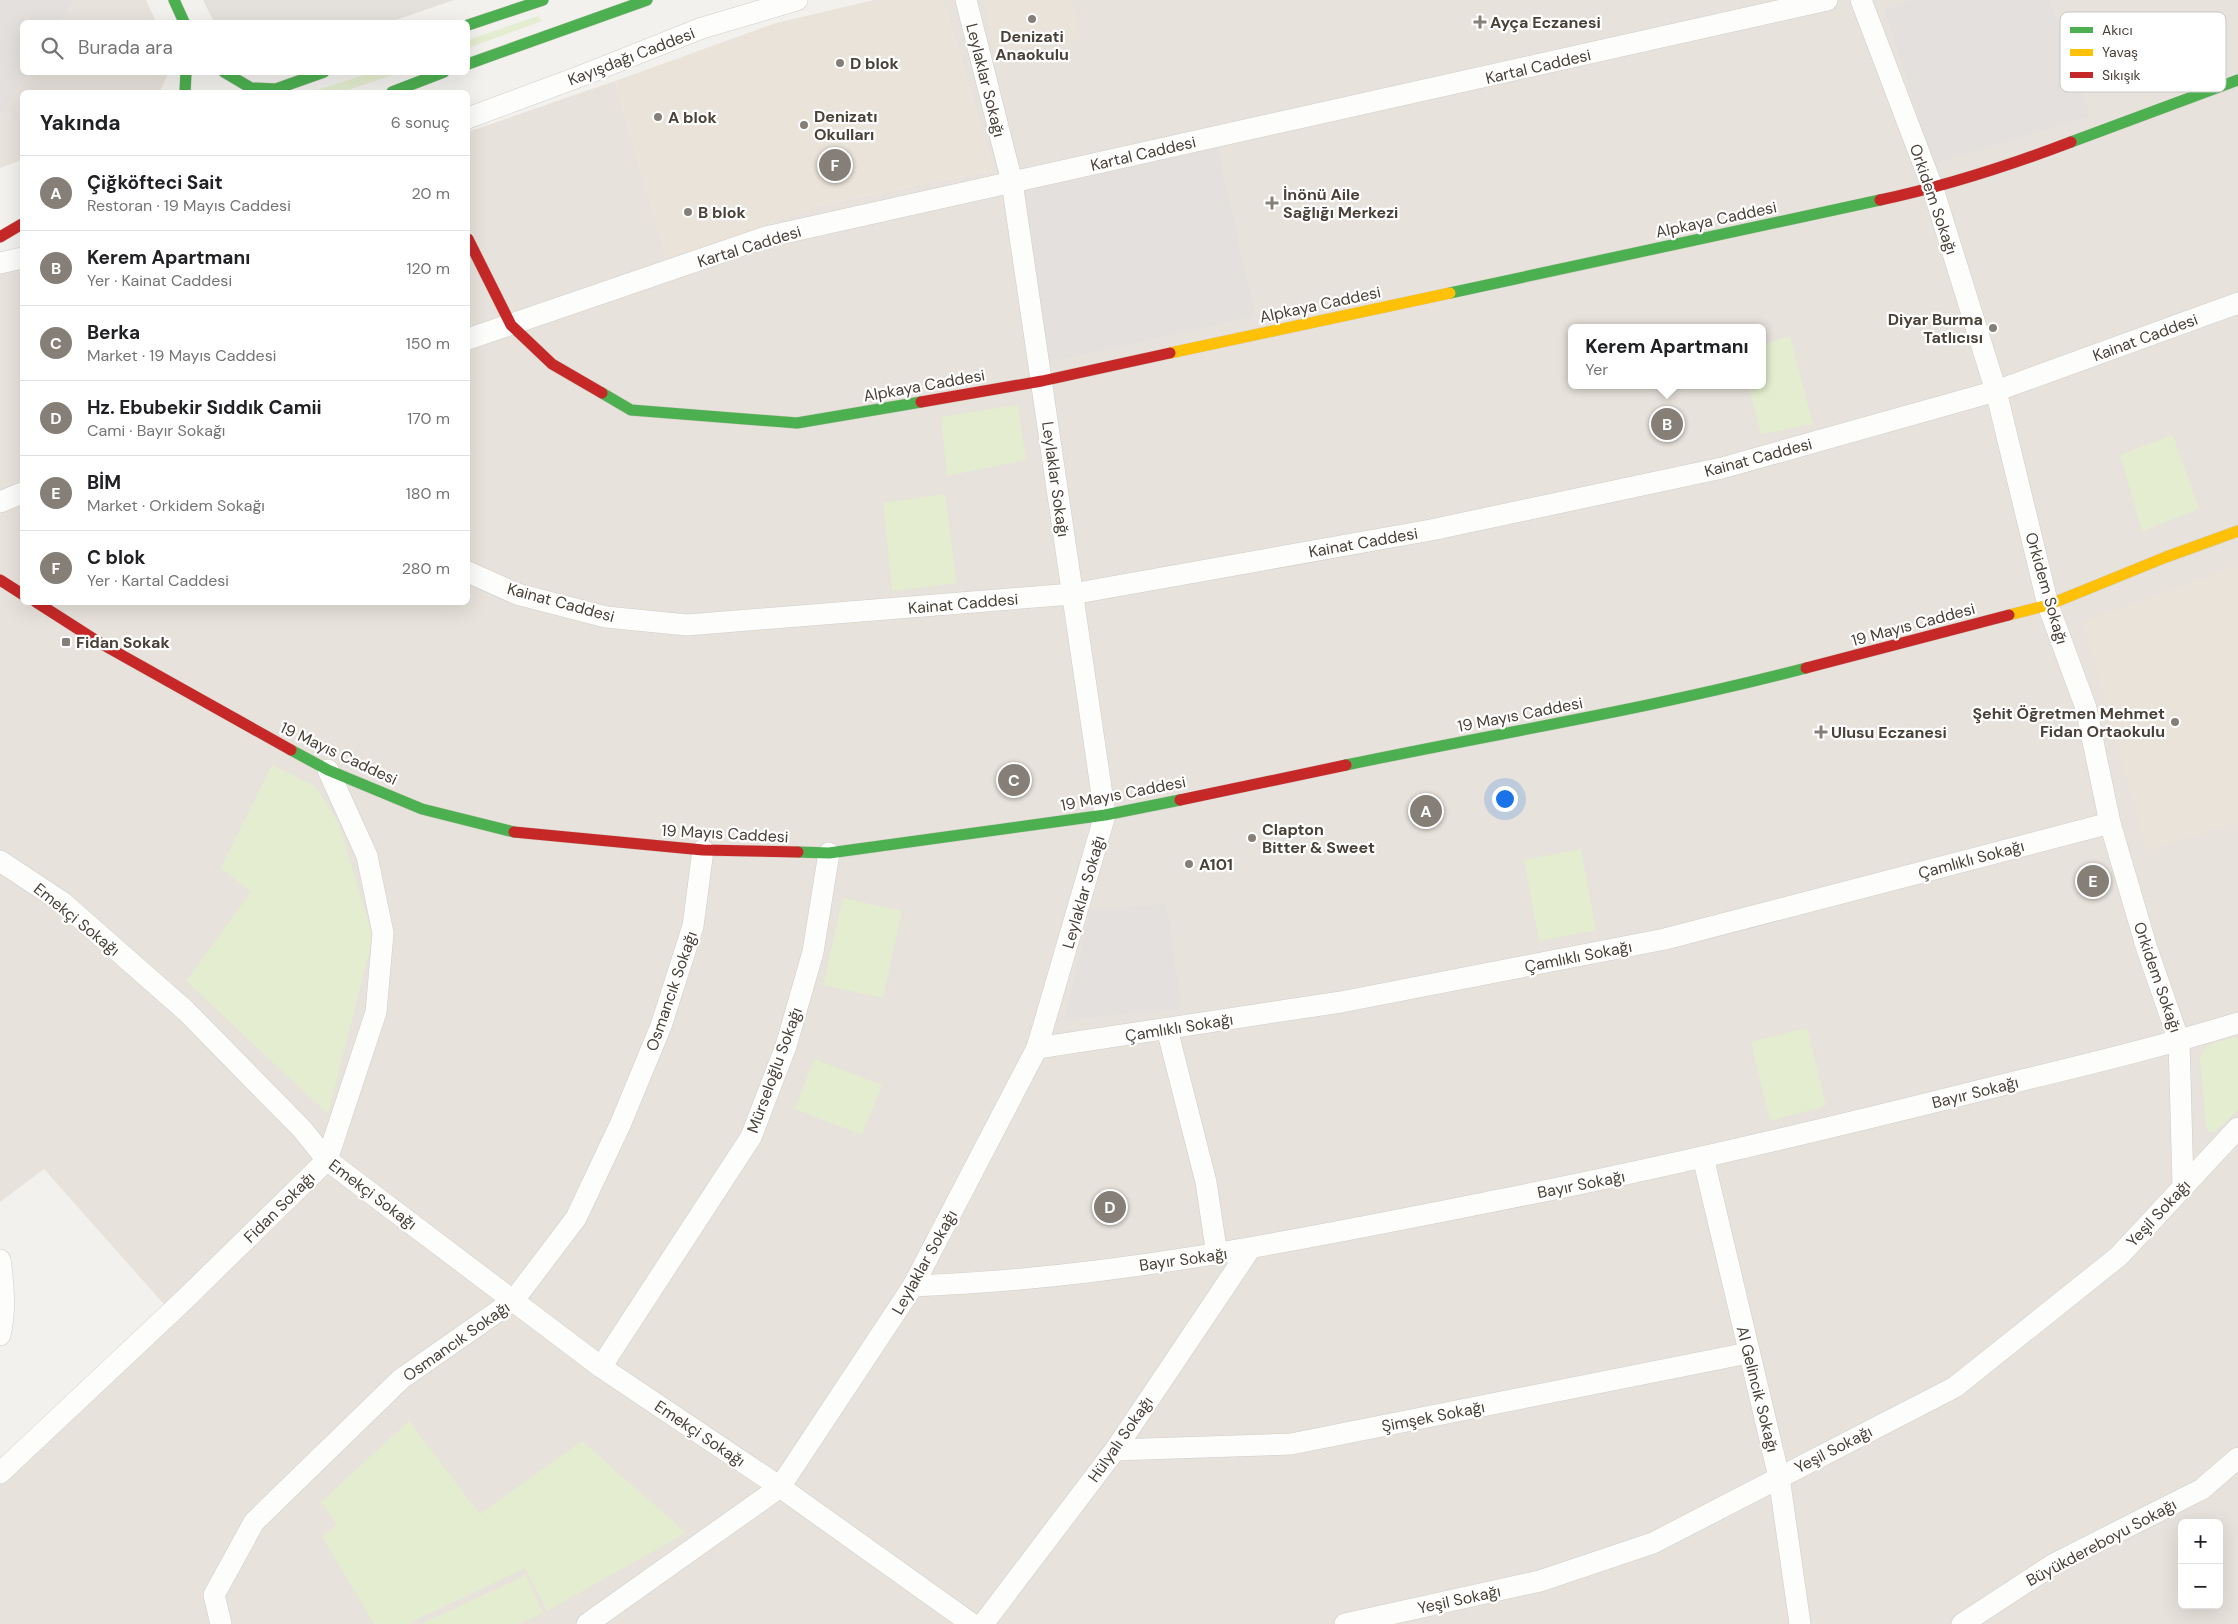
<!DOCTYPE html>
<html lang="tr">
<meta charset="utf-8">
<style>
:root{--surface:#fff;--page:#f6f6f6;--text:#202124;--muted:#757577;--line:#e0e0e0;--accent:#857f78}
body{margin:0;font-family:"DM Sans",sans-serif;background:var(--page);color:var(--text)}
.controls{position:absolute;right:15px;bottom:15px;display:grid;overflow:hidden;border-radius:8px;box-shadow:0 5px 20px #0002}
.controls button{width:45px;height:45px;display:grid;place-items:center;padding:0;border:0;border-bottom:1px solid var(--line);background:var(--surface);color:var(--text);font:25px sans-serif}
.you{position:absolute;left:1504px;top:798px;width:18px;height:18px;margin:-12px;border:4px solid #fff;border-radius:50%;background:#1a73e8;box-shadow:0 0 0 8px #1a73e833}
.badge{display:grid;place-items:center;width:32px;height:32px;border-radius:50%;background:var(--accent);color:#fff;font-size:16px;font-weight:700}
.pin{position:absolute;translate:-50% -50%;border:2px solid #fff;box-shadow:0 1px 5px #0006}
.popup{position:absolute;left:1568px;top:324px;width:198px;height:65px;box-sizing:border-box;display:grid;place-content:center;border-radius:8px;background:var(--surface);filter:drop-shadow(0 1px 4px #0005);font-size:16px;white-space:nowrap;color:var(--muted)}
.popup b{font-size:19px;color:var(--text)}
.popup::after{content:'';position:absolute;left:50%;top:100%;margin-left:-10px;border:10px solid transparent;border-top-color:var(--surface)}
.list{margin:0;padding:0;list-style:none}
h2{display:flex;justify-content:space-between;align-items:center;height:65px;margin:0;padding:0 20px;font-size:21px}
h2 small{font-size:16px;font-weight:400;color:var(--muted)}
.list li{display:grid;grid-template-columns:32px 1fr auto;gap:15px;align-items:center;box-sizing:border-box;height:75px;padding:0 20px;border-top:1px solid var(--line)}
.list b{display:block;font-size:19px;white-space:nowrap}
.list p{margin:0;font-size:16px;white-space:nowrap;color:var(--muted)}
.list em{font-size:16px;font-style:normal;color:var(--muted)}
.icon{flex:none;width:28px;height:28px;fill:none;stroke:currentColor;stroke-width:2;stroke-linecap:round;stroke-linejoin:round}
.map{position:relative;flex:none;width:2238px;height:1624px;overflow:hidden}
.search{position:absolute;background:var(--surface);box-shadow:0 5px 20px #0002;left:20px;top:20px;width:450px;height:55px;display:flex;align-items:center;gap:12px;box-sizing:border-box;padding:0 18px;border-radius:8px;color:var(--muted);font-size:19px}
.panel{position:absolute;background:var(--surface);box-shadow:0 5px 20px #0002;left:20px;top:90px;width:450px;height:515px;border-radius:8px}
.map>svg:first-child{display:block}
.residential{fill:#e7e2db;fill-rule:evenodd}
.industrial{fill:#e4e0dc}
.education{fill:#eae3da}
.green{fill:#e4edcf}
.parking{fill:#e3e0de}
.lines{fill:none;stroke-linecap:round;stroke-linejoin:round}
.street-casing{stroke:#d0cdca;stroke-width:22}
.fast-casing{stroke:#d2cdc5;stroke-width:12}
.slow-casing{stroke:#d2cdc5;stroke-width:12}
.jam-casing{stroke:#d2cdc5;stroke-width:12}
.street{stroke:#fdfdfc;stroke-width:21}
.fast{stroke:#4caf50;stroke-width:11}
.slow{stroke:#ffc107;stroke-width:11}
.jam{stroke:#c62828;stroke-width:11}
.poi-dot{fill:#857f78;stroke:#fff;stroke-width:2}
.labels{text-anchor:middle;stroke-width:4.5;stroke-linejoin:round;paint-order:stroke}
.poi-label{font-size:16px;font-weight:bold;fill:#4a4239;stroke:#fff;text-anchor:start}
.street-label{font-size:16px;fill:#4a4239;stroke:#fff}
.key{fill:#fff;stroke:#c9c6c4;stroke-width:1}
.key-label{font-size:14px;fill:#4a4239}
</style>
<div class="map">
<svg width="2238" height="1624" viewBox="0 0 2238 1624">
<rect width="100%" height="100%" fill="#f3f1ee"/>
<g class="residential">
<path d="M74,0H146L156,22H60Z"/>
<path d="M943,0H2238V1624H0V1484L178,1320L44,1169L0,1202V273L22,265V602H468V132L615,81L669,265L815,206L993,170ZM1572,328H1762V385H1572ZM2182,1523H2219V1605H2182Z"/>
<path d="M28,73H168L160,92H22V160L0,168V117Z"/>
</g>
<path class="industrial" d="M203,0H454L390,22H214Z"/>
<g class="education">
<path d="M874,0H943L993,170L815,206L669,266L615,81L776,23Z"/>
<path d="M985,0H1072L1080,37L996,54Z"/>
<path d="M2238,566V822L2147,850L2083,622Z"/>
</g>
<g class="green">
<path d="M538,16L542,21L468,48V40Z"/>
<path d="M370,73H399L342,92H311Z"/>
<path d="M1790,336L1813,424L1761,434L1748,385H1762V345Z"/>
<path d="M1018,405L1026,460L947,476L941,417Z"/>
<path d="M2173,435L2199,509L2142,531L2120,455Z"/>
<path d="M945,494L957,583L892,591L883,503Z"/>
<path d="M272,765L315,786L339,824L373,937L328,1114L186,981L251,892L221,868Z"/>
<path d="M1581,849L1596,930L1539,941L1524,860Z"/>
<path d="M843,898L902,911L883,998L823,985Z"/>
<path d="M1807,1028L1826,1106L1770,1121L1751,1042Z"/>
<path d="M2238,1037V1110L2215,1132H2209L2206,1126L2200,1058C2205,1041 2222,1041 2238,1037Z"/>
<path d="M814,1059L882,1085L862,1135L795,1109Z"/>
<path d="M409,1421L480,1514L582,1441L686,1533L547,1611L525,1568L412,1622L413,1624H374L322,1537L337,1525L321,1502Z"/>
<path d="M526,1575L543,1613L519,1624H421Z"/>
</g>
<g class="parking">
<path d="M0,0H74L60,22H22V72L28,73L0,117Z"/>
<path d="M1912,0H2049L2090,116L1933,164L1885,10Z"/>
<path d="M1217,147L1255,316L1045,363L1007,194Z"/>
<path d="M1166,904L1181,1008L1065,1020L1090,910Z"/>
</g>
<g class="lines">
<defs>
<g id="street">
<path d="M966,0L1012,182L1105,815L1037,1048L913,1286L780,1487L972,1624"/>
<path d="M1861,0L1933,189L1996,391L2048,605L2086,708L2110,823L2147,949L2179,1041L2183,1185"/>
<path d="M468,118L581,76L702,28L797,0"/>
<path d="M0,263L22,258"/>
<path d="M468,339L766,237L1827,0"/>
<path d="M0,502L22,493"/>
<path d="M468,572L517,594L606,617L687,625L1072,594L1431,530L1722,468L1996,391L2238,303"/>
<path d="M0,861L62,902L186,1011L302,1129L327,1160L601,1367L780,1487L587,1624"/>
<path d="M1167,1029L1206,1182L1217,1255"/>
<path d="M1037,1048L1341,1002L1665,939L2110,823"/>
<path d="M1703,1157L1779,1477L1800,1624"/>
<path d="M0,1260C4,1285 6,1310 0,1335"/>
<path d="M913,1286C1113,1279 1309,1238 1504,1199C1658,1169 1810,1133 1962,1095C2054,1072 2147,1051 2238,1023"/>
<path d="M601,1367L751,1137L786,1046L813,952L829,853"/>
<path d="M1115,1450L1291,1444L1748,1353"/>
<path d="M0,1473L184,1300L327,1160L376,1012L383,933L367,856L328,770"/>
<path d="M221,1624L214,1595L254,1522L401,1379L514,1300L576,1218L620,1125L661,1026L693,926L703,850"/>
<path d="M983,1624L1115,1450L1250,1249"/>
<path d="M1345,1624L1540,1581L1653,1543L1955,1387L2119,1256L2238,1128"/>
<path d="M1962,1624L2054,1564L2202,1489L2238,1458"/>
</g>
<g id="fast">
<path d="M174,0L184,22"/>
<path d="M468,25L543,0"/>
<path d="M468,64L647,0"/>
<path d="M224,72L251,88L276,89L324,72"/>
<path d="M185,92L186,72"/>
<path d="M392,92L444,72"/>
<path d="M2071,142L2238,80"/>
<path d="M1450,293L1880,200"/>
<path d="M602,393L631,410L797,423L921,402"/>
<path d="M291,750L328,770L422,809L514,832"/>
<path d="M1346,765C1499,733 1654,708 1806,668"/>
<path d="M798,852L829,853L1105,815L1180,800"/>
</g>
<g id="slow">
<path d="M1170,353L1450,293"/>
<path d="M2009,615L2048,605L2166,557L2238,531"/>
</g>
<g id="jam">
<path d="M1880,200C1946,186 2008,166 2071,142"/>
<path d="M0,237L22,224"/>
<path d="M468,239L511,325L552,364L602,393"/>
<path d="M921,402L1042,381L1170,353"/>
<path d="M0,580L22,594"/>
<path d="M36,602L100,643L291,750"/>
<path d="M1806,668L2009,615"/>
<path d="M1180,800L1346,765"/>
<path d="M514,832L703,850L798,852"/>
</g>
</defs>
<use href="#street" class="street-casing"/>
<use href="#fast" class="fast-casing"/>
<use href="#slow" class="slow-casing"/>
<use href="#jam" class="jam-casing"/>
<use href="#street" class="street"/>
<use href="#fast" class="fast"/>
<use href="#slow" class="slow"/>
<use href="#jam" class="jam"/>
</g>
<g class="poi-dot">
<circle cx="1032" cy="19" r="5"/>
<path d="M1477.5 14.5h5v5h5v5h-5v5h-5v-5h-5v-5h5z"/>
<circle cx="840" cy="63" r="5"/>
<circle cx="658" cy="117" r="5"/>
<circle cx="804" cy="125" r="5"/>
<path d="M1269.5 195.5h5v5h5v5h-5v5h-5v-5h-5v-5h5z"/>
<circle cx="688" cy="212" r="5"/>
<circle cx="1993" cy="328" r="5"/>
<rect x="61" y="637" width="10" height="10" rx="2.5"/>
<circle cx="2175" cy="722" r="5"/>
<path d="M1818.5 724.5h5v5h5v5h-5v5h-5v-5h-5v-5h5z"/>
<circle cx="1252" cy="838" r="5"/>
<circle cx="1189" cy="864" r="5"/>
</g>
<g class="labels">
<g class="poi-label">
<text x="1490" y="28">Ayça Eczanesi</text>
<text x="1032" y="42" text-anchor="middle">Denizati<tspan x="1032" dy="18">Anaokulu</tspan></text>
<text x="850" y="69">D blok</text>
<text x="814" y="122">Denizatı<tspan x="814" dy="18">Okulları</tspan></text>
<text x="668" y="123">A blok</text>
<text x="1283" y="200">İnönü Aile<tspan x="1283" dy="18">Sağlığı Merkezi</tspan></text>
<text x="698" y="218">B blok</text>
<text x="1983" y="325" text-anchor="end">Diyar Burma<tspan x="1983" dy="18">Tatlıcısı</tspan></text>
<text x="76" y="648">Fidan Sokak</text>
<text x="2165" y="719" text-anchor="end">Şehit Öğretmen Mehmet<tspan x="2165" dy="18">Fidan Ortaokulu</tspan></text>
<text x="1831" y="738">Ulusu Eczanesi</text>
<text x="1262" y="835">Clapton<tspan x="1262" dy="18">Bitter &amp; Sweet</tspan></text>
<text x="1199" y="870">A101</text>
</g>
<g class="street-label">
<text transform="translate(631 56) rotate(-21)" y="6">Kayışdağı Caddesi</text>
<text transform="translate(1538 66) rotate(-13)" y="6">Kartal Caddesi</text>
<text transform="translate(986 80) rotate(76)" y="6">Leylaklar Sokağı</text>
<text transform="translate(1143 153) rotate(-13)" y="6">Kartal Caddesi</text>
<text transform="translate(1934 199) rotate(71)" y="6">Orkidem Sokağı</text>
<text transform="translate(1716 219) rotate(-12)" y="6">Alpkaya Caddesi</text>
<text transform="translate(749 246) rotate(-17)" y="6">Kartal Caddesi</text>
<text transform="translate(1320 304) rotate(-12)" y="6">Alpkaya Caddesi</text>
<text transform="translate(2145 337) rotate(-20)" y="6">Kainat Caddesi</text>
<text transform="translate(924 385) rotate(-10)" y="6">Alpkaya Caddesi</text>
<text transform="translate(1758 457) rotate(-15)" y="6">Kainat Caddesi</text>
<text transform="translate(1056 479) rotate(82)" y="6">Leylaklar Sokağı</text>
<text transform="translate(1363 542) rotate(-10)" y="6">Kainat Caddesi</text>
<text transform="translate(2047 588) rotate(74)" y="6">Orkidem Sokağı</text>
<text transform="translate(561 602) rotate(15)" y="6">Kainat Caddesi</text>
<text transform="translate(963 603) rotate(-5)" y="6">Kainat Caddesi</text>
<text transform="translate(1913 624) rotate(-15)" y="6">19 Mayıs Caddesi</text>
<text transform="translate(1520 714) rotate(-11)" y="6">19 Mayıs Caddesi</text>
<text transform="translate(339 753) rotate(25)" y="6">19 Mayıs Caddesi</text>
<text transform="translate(1123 793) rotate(-11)" y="6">19 Mayıs Caddesi</text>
<text transform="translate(725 833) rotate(3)" y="6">19 Mayıs Caddesi</text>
<text transform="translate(1971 859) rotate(-15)" y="6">Çamlıklı Sokağı</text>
<text transform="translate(1083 892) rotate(-74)" y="6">Leylaklar Sokağı</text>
<text transform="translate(77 919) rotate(39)" y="6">Emekçi Sokağı</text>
<text transform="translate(1578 956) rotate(-11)" y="6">Çamlıklı Sokağı</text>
<text transform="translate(2158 977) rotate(71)" y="6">Orkidem Sokağı</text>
<text transform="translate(671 991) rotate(-71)" y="6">Osmancık Sokağı</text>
<text transform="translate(1179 1027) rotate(-9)" y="6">Çamlıklı Sokağı</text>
<text transform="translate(774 1070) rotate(-70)" y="6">Mürseloğlu Sokağı</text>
<text transform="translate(1975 1092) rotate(-14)" y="6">Bayır Sokağı</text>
<text transform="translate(1581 1184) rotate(-11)" y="6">Bayır Sokağı</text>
<text transform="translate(373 1194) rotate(37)" y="6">Emekçi Sokağı</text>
<text transform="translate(279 1207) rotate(-45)" y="6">Fidan Sokağı</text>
<text transform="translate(2158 1213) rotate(-47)" y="6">Yeşil Sokağı</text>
<text transform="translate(1183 1259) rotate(-8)" y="6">Bayır Sokağı</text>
<text transform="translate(924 1262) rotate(-61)" y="6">Leylaklar Sokağı</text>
<text transform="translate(456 1341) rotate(-35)" y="6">Osmancık Sokağı</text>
<text transform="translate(1758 1389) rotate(76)" y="6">Al Gelincik Sokağı</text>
<text transform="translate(1433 1416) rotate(-11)" y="6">Şimşek Sokağı</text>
<text transform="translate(700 1433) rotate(34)" y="6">Emekçi Sokağı</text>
<text transform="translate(1120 1439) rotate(-55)" y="6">Hülyalı Sokağı</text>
<text transform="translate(1833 1449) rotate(-27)" y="6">Yeşil Sokağı</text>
<text transform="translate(2101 1542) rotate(-28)" y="6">Büyükdereboyu Sokağı</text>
<text transform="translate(1459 1599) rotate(-12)" y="6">Yeşil Sokağı</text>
</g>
</g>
<rect x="2060" y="12" width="166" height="80" rx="8" class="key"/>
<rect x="2070" y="27" width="23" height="6" fill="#4caf50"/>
<rect x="2070" y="49" width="23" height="7" fill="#ffc107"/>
<rect x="2070" y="72" width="23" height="6" fill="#c62828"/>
<g class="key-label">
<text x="2102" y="35">Akıcı</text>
<text x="2102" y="57">Yavaş</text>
<text x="2102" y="80">Sıkışık</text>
</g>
</svg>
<div class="controls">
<button>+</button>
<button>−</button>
</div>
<div class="you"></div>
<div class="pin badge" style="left:1426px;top:811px">A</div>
<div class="pin badge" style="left:1667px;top:424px">B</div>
<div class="popup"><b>Kerem Apartmanı</b>Yer</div>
<div class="pin badge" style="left:1014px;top:780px">C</div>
<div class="pin badge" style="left:1110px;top:1207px">D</div>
<div class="pin badge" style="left:2093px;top:881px">E</div>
<div class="pin badge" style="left:835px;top:165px">F</div>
<div class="search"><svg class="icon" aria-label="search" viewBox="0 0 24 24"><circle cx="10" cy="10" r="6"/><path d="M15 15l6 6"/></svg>Burada ara</div>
<section class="panel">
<h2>Yakında<small>6 sonuç</small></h2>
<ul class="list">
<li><span class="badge">A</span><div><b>Çiğköfteci Sait</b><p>Restoran · 19 Mayıs Caddesi</p></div><em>20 m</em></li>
<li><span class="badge">B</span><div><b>Kerem Apartmanı</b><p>Yer · Kainat Caddesi</p></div><em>120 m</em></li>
<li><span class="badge">C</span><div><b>Berka</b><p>Market · 19 Mayıs Caddesi</p></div><em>150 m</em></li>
<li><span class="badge">D</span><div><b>Hz. Ebubekir Sıddık Camii</b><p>Cami · Bayır Sokağı</p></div><em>170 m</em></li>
<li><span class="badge">E</span><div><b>BİM</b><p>Market · Orkidem Sokağı</p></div><em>180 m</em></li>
<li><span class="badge">F</span><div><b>C blok</b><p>Yer · Kartal Caddesi</p></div><em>280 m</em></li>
</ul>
</section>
</div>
